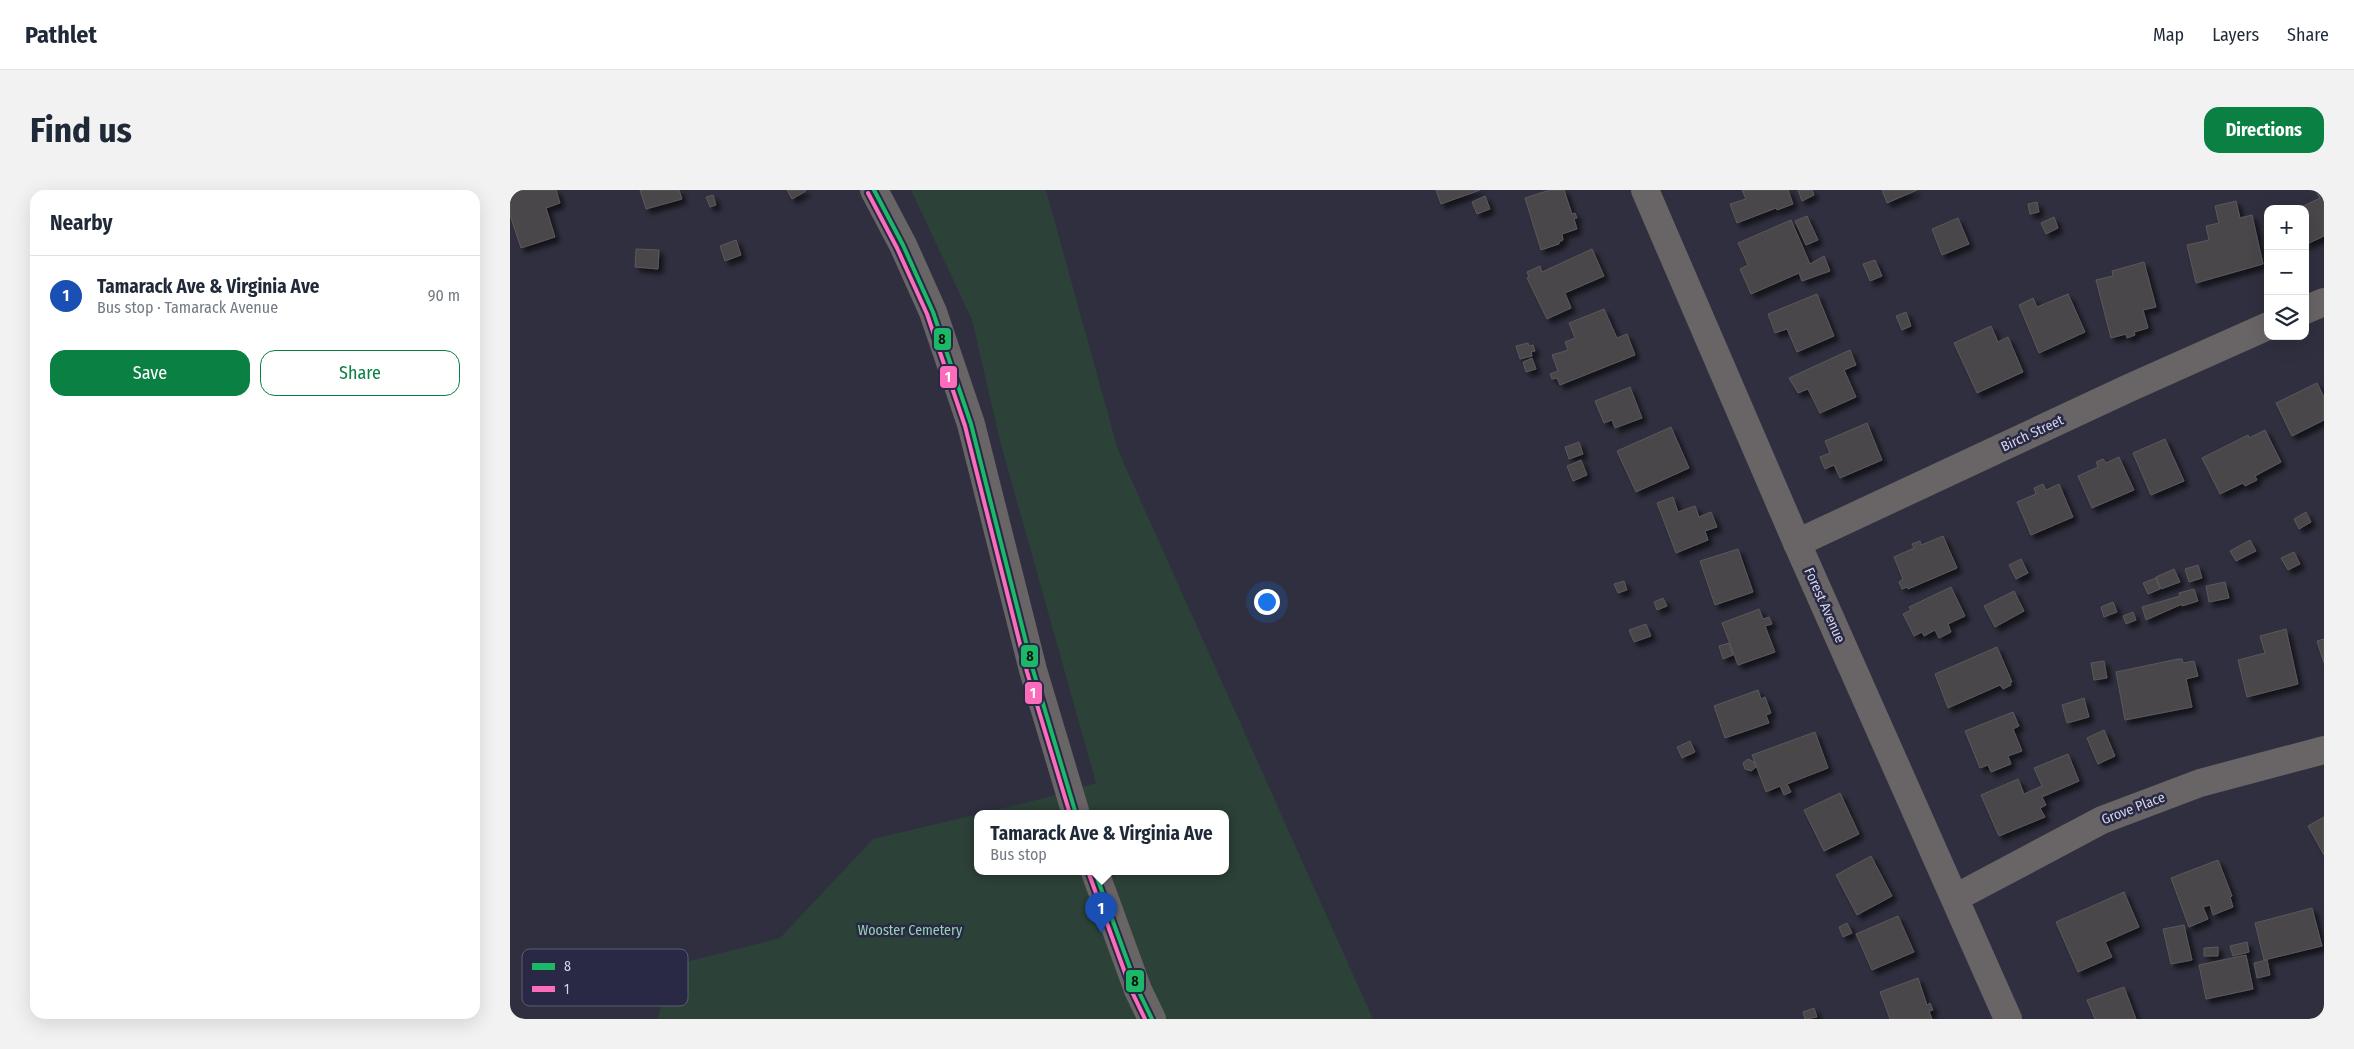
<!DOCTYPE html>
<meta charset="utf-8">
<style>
:root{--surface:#fff;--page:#f2f2f3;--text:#1f2937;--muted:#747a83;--line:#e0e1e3;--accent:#0b8043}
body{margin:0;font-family:"Fira Sans Condensed",sans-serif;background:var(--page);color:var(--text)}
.controls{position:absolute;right:15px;top:15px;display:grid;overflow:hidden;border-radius:10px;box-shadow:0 5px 20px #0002}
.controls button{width:45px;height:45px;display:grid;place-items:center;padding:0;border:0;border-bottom:1px solid var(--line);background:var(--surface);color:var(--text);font:25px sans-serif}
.you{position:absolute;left:756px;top:411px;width:18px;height:18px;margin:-12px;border:4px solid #fff;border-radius:50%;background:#1a73e8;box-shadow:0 0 0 8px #1a73e833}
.badge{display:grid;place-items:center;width:32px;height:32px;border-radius:50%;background:var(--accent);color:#fff;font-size:16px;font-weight:700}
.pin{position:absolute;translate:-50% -41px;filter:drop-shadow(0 1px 2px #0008)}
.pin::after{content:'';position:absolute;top:26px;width:18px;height:15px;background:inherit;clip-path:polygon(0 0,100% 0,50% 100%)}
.popup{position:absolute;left:464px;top:620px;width:255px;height:65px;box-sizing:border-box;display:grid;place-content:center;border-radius:10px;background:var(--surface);filter:drop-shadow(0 1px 4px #0005);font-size:16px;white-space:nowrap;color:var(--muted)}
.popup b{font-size:19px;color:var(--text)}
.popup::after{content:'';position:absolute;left:50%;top:100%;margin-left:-10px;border:10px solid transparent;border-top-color:var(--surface)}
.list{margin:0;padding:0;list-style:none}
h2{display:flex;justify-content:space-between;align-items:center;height:65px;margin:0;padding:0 20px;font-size:21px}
h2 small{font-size:16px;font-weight:400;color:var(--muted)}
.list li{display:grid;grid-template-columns:32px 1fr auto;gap:15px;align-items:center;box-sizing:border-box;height:80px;padding:0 20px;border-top:1px solid var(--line)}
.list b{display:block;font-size:19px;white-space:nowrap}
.list p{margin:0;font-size:16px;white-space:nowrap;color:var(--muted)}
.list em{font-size:16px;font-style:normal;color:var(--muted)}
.actions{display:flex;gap:10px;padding:15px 20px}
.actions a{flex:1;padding:11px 0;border:1px solid var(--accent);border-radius:15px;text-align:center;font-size:18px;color:var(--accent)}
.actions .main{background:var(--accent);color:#fff}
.icon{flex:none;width:28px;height:28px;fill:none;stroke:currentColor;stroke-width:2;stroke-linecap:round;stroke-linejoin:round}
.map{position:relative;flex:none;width:1814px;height:829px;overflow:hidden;border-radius:15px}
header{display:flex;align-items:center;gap:30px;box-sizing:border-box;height:70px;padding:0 25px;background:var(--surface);border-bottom:1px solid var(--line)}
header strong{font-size:24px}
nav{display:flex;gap:28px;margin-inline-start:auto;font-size:18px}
.intro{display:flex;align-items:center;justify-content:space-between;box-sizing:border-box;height:120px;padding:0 30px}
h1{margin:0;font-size:35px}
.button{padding:12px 22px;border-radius:15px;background:var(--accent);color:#fff;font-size:18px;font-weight:700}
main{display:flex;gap:30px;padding:0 30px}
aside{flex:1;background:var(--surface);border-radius:15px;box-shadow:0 5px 20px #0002}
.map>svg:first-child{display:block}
.green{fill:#2c4137;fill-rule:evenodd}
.building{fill:#49464a;stroke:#5c585a;filter:url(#shadow)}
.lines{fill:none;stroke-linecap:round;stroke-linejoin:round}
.minor{stroke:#696466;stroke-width:28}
.tertiary{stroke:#696466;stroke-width:28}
.bus-1-casing{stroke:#292945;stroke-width:8}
.bus-2-casing{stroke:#292945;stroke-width:8}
.bus-1{stroke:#1ab867;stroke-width:4}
.bus-2{stroke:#fb6dba;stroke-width:4}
.labels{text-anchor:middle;stroke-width:5;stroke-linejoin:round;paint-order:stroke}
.street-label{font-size:14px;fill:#d4d6e8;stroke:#292945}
.park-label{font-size:14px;fill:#95d3b0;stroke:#292945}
.key{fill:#292945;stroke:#5c5d76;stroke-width:1}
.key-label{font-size:14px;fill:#d4d6e8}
.line-badge{stroke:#292945;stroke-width:2}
.badge-label{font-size:14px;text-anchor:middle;font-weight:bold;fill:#fff}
.pale-badge-label{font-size:14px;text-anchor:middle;font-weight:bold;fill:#111}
</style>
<header>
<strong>Pathlet</strong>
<nav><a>Map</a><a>Layers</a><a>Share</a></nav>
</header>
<div class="intro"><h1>Find us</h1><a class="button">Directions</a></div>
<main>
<aside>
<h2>Nearby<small></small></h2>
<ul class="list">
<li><span class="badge" style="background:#1a4fb4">1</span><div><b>Tamarack Ave &amp; Virginia Ave</b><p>Bus stop · Tamarack Avenue</p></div><em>90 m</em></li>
</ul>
<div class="actions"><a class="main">Save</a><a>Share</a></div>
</aside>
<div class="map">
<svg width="1814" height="829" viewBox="0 0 1814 829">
<defs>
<filter id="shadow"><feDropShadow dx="4.5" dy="4.5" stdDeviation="2.5" flood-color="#0009"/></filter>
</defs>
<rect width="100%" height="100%" fill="#2f2f3f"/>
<path class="green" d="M401,0H536L608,260L863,829H147L165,775L270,748L363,649L531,609L586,593L490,251L462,130ZM467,624H715V682H467Z"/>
<g class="building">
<path d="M0,0H46L50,13L36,18L45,47L11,58L0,25Z"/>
<path d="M130,0H169L172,9L136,19Z"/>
<path d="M277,0H295L296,1L282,9Z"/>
<path d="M926,0H970L931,14Z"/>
<path d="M1040,0H1054L1062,24L1065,23L1067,28L1064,29L1067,39L1052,44L1053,50L1049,52V54L1031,60L1015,8Z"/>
<path d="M1232,0H1278L1283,14L1267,20L1266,18L1227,33L1220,14L1236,9Z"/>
<path d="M1288,0H1302L1304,5L1292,11Z"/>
<path d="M1372,0H1407L1377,13Z"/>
<path d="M1814,0V46L1795,55V19H1787L1810,8L1807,3Z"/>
<path d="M203,5L206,15L200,17L196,7Z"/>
<path d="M975,6L980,19L967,24L962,12Z"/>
<path d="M1726,11L1730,28L1742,25L1753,74L1686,93L1677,55L1699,50L1696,36L1709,33L1705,16Z"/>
<path d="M1527,12L1529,22L1520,24L1518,14Z"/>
<path d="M1297,26L1308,50L1296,55L1285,31Z"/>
<path d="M1544,27L1548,38L1536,44L1531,33Z"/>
<path d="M1448,28L1459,54L1432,65L1422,39Z"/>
<path d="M1281,30L1300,74L1314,66L1320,81L1292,91L1289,83L1241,104L1230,79L1238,75L1228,53Z"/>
<path d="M226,50L231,65L215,71L210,56Z"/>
<path d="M126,59L149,60L148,79L125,77Z"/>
<path d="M1082,59L1094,86L1055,103L1061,118L1037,129L1017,88L1019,87L1017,82L1030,76L1032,82Z"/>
<path d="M1365,70L1372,86L1360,91L1353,74Z"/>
<path d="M1634,72L1646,117L1633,120L1638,138L1624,142L1625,145L1617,148L1616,144L1601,148L1586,90L1603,86L1602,81Z"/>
<path d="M1307,104L1324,146L1287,162L1277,139L1265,143L1258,124Z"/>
<path d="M1558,104L1575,142L1529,163L1509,115L1523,108L1527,117Z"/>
<path d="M1094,119L1107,148L1117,144L1125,165L1050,195L1047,188L1042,189L1040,184L1048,181L1042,165L1058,160L1055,152L1065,148L1059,133Z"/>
<path d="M1396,122L1401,136L1392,140L1386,126Z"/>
<path d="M1481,136L1488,152L1498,147L1513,182L1467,203L1444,153Z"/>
<path d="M1018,153L1019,156L1023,155L1025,161L1021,162L1022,166L1010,169L1006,156Z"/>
<path d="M1340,160L1346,175L1334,180L1346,207L1310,223L1298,199L1288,203L1279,188Z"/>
<path d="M1022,168L1026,179L1016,182L1013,172Z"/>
<path d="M1807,193L1814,207V230L1782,246L1766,213Z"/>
<path d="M1120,197L1132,228L1105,238L1102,230L1094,233L1085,211Z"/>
<path d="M1357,233L1372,270L1330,288L1324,275L1315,279L1310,267L1320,263L1315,251Z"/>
<path d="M1161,237L1179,278L1126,302L1107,261Z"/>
<path d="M1755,240L1771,272L1745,286L1747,290L1735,296L1733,293L1710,304L1692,268L1738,245L1739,248Z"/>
<path d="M1655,249L1674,291L1641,305L1623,263Z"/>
<path d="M1069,252L1073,264L1059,269L1055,257Z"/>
<path d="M1609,267L1624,300L1582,318L1568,286L1588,277L1586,272L1593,269L1596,273Z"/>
<path d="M1071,270L1077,285L1063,291L1057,276Z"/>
<path d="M1533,294L1536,300L1549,294L1563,327L1521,345L1507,312L1526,304L1524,298Z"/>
<path d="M1163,307L1168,322L1185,316L1189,327L1201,322L1207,337L1195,341L1198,350L1166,363L1147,313Z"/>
<path d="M1796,322L1801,332L1789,339L1784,329Z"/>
<path d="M1433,346L1447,378L1398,399L1397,397L1392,399L1389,392L1393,389L1384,367L1404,358L1402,354L1410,351L1411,355Z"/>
<path d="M1740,350L1746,361L1726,371L1720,361Z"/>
<path d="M1228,359L1243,402L1205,415L1190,371Z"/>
<path d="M1784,362L1790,374L1778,380L1771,368Z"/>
<path d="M1511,369L1518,383L1506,389L1499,375Z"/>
<path d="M1688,375L1692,388L1679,392L1675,379Z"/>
<path d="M1664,379L1670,392L1651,399L1646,387Z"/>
<path d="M1646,388L1650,399L1638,404L1633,393Z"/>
<path d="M1114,391L1117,400L1108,403L1104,394Z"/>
<path d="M1715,392L1719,408L1699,412L1696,396Z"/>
<path d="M1441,397L1455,426L1438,434L1441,442L1429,448L1425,440L1414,446L1412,442L1404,446L1393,424L1401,420L1399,417Z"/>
<path d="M1684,399L1688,411L1672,416V414L1636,430L1632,417L1670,406L1669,403Z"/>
<path d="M1504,401L1514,421L1485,437L1474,416Z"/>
<path d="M1153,408L1157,416L1147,420L1144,412Z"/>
<path d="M1603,412L1607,422L1594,427L1591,417Z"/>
<path d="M1249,419L1253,429L1259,427L1262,434L1255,436L1265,462L1228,475L1212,433Z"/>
<path d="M1623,422L1626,430L1616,434L1613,426Z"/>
<path d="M1136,434L1141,446L1124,452L1119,440Z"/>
<path d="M1776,439L1788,494L1737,507L1728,470L1755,463L1750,446Z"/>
<path d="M1814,449V473L1807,451Z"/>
<path d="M1219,453L1223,465L1213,469L1209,456Z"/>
<path d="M1487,457L1502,492H1500L1501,495L1493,499L1490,495L1438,518L1425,484Z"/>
<path d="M1668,469H1672L1673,473L1684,471L1688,486L1676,489L1682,517L1615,530L1606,482Z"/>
<path d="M1594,471L1597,488L1584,490L1581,473Z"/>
<path d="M1248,500L1251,509L1255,507L1261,523L1256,525L1259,533L1215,548L1204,516Z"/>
<path d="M1574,508L1579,527L1557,533L1552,515Z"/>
<path d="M1503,522L1509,536L1503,539L1512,561L1498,566L1501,574L1481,582L1478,575L1470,578L1455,541Z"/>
<path d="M1594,540L1605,566L1588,574L1577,548Z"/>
<path d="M1305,542L1318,578L1277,594L1281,602L1274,605L1270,596L1256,602L1242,565Z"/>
<path d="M1180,551L1185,562L1172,568L1167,557Z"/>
<path d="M1558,564L1569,591L1532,607L1536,615L1530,618L1535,627L1489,646L1471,605L1508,589L1514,604L1532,596L1524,578Z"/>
<path d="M1238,569L1244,572L1246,577L1241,581L1235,579L1233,573Z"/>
<path d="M1330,603L1349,644L1314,661L1294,620Z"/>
<path d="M1814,627V665L1798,636Z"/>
<path d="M1361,666L1382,706L1347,725L1326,685Z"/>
<path d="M1708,670L1722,706L1720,707L1723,717L1703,725L1700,715L1693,717L1698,729L1679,737L1661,688Z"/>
<path d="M1614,702L1629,737L1595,752L1602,767L1568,782L1546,732Z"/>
<path d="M1802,718L1812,756L1754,770L1745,733Z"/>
<path d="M1388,726L1404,762L1362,780L1346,744Z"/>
<path d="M1337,733L1342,743L1333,747L1329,737Z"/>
<path d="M1674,735L1682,770L1661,774L1653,739Z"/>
<path d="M1737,752L1739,762L1723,766L1720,756Z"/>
<path d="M1708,757V766H1694V758Z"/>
<path d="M1736,765L1743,799L1696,809L1689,775Z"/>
<path d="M1757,770L1760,785L1747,788L1744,773Z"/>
<path d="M1408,788L1417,815L1420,813L1423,820L1419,821L1422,829H1380L1370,802Z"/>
<path d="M1614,797L1626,829H1585L1577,810Z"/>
<path d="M1304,818L1307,827L1295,829L1293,822Z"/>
</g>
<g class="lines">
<g class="minor">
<path d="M1135,0L1287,353L1498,829"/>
<path d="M1795,120L1814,112"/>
<path d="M1287,353L1619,198L1758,136"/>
<path d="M1445,708L1592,630L1690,593L1814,560"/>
</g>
<g class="tertiary">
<path d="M364,0L393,55L423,122L461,234L523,480L566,624"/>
<path d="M585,682L628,800L642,829"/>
</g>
<defs>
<g id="bus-1">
<path d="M364,0L393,55L423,122L461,234L523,480L566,624"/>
<path d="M585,682L628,800L642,829"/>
</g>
<g id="bus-2">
<path d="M358,3L387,58L417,124L455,236L517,482L560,624"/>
<path d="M579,684L622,802L635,829"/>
</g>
</defs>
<use href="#bus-1" class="bus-1-casing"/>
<use href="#bus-2" class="bus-2-casing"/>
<use href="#bus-1" class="bus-1"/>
<use href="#bus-2" class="bus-2"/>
</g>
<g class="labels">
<g class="street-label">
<text transform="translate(1522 243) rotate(-25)" y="5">Birch Street</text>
<text transform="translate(1315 415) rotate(66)" y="5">Forest Avenue</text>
<text transform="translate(1623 618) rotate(-21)" y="5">Grove Place</text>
</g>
<g class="park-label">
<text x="400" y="745">Wooster Cemetery</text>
</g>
</g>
<rect x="12" y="759" width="166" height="57" rx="8" class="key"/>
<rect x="22" y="773" width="23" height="7" fill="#1ab867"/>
<rect x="22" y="796" width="23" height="6" fill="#fb6dba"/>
<g class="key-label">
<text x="54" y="781">8</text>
<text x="54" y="804">1</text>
</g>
<g class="line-badge">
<rect x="423" y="137" width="19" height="24" rx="5" fill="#1ab867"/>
<rect x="429" y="175" width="19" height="24" rx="5" fill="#fb6dba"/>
<rect x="510" y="454" width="19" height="24" rx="5" fill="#1ab867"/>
<rect x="514" y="491" width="19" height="24" rx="5" fill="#fb6dba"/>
<rect x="615" y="779" width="20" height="24" rx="5" fill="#1ab867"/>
</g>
<g class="badge-label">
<text x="438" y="192">1</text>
<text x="523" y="508">1</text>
</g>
<g class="pale-badge-label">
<text x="432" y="154">8</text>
<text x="520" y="471">8</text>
<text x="625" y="796">8</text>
</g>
</svg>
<div class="controls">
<button>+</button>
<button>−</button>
<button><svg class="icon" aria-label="layers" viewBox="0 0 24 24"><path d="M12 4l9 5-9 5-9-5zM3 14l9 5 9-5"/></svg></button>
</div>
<div class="you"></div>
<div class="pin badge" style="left:591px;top:743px;background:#1a4fb4">1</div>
<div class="popup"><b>Tamarack Ave &amp; Virginia Ave</b>Bus stop</div>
</div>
</main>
